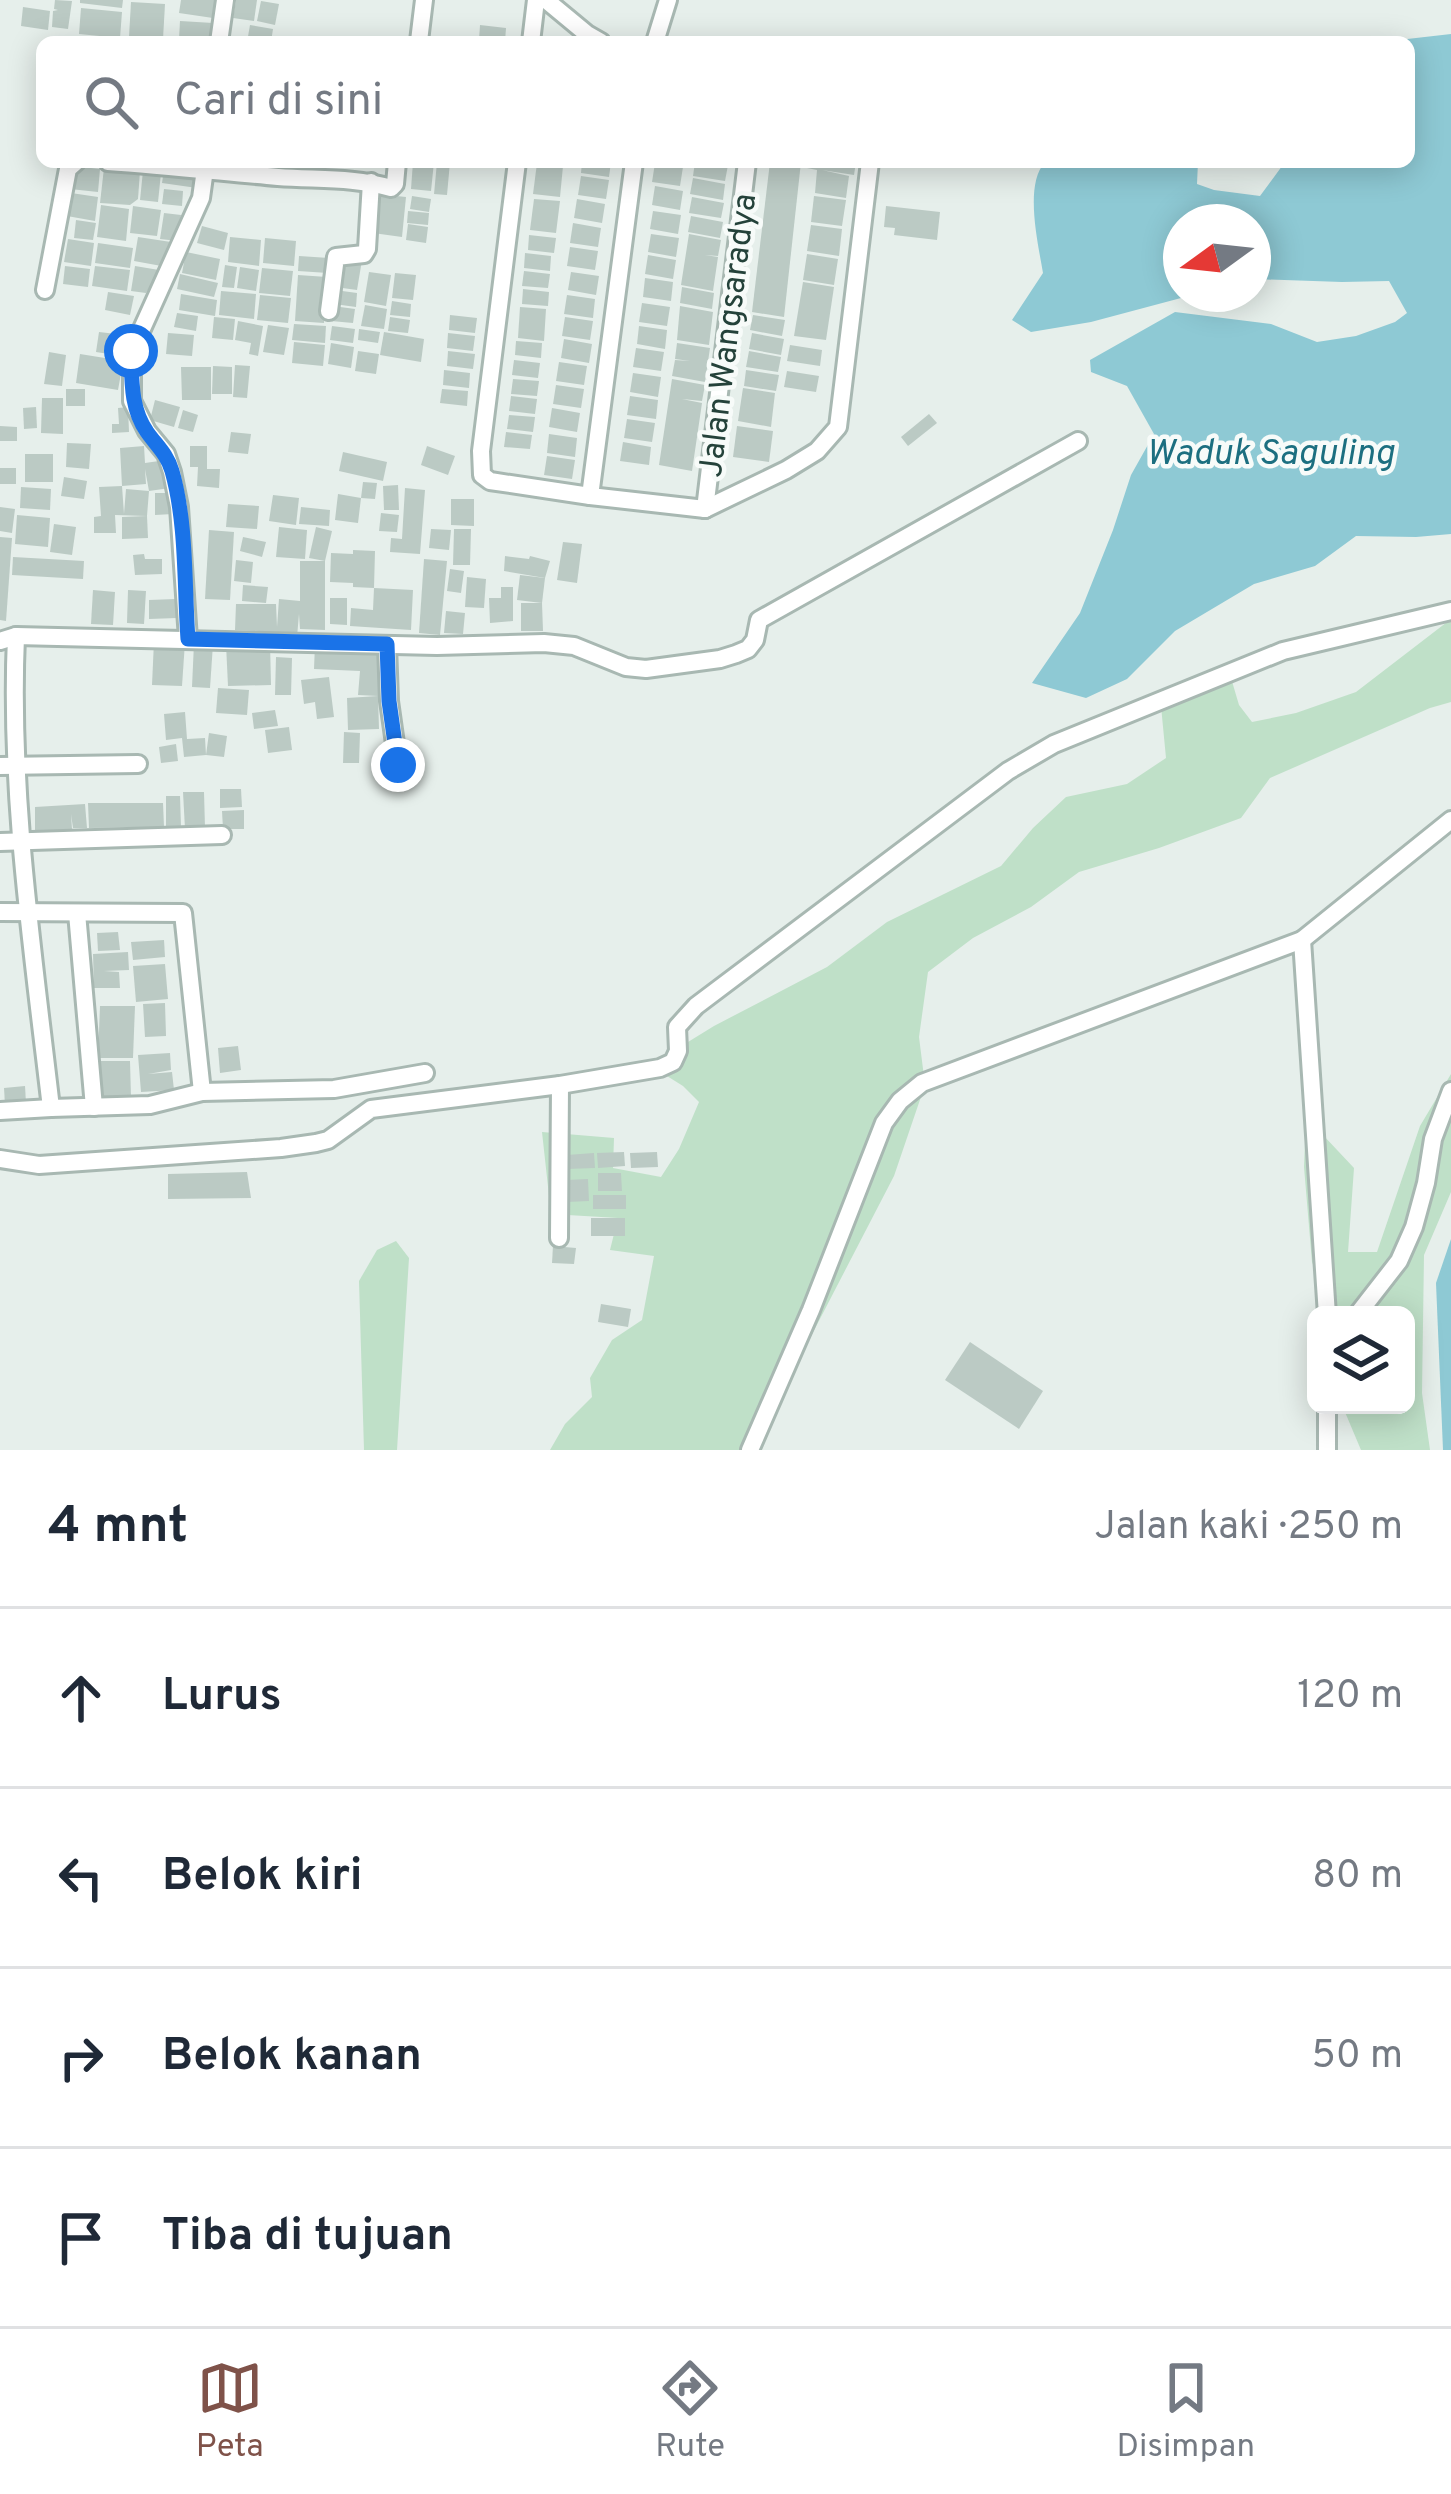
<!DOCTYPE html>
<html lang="id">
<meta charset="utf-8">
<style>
:root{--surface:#fff;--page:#f2f2f3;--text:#1f2937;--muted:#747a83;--line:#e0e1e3;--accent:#7f5249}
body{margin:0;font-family:Overpass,sans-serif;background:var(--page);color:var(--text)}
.controls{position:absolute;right:36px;bottom:36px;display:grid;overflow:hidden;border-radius:18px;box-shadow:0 6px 30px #0003}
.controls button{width:108px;height:108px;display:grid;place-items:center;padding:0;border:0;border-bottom:3px solid var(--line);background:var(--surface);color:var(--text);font:60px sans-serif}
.compass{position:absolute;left:1163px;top:204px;width:108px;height:108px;border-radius:50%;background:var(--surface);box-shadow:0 6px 30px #0003;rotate:255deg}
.stop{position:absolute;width:36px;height:36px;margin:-27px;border:9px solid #1a73e8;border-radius:50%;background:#fff}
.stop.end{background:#1a73e8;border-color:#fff;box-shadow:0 3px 12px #0008}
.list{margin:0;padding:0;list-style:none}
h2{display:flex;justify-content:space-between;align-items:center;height:156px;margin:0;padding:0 48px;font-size:51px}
h2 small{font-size:39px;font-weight:400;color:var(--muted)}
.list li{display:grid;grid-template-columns:78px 1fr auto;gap:36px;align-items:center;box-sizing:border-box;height:180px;padding:0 48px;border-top:3px solid var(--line)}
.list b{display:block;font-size:45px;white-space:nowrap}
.list em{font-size:39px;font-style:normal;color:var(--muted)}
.icon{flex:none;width:66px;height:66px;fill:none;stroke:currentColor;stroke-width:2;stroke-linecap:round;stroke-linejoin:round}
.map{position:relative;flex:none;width:1451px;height:1450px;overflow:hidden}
.search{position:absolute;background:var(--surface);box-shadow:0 6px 30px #0003;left:36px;right:36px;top:36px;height:132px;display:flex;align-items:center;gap:30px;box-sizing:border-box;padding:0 42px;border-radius:18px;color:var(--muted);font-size:45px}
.sheet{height:876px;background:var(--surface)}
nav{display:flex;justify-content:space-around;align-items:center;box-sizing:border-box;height:168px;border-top:3px solid var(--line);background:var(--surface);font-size:33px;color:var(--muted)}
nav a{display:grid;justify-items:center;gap:6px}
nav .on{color:var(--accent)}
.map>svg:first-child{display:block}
.green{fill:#bfe0c8}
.water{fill:#8ec9d4}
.building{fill:#bbcac4}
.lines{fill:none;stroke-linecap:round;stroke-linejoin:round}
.minor-casing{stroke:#a8b8b2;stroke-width:22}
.minor{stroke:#fff;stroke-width:16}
.route{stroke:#1a73e8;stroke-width:15}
.labels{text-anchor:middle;stroke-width:9;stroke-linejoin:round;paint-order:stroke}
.street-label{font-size:33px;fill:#24423a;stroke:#f7fbf9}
.water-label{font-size:36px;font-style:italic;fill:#1c6f80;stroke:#f7fbf9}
</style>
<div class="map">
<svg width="1451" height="1450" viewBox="0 0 1451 1450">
<rect width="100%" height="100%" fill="#e6efeb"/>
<g class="green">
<path d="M1451,619V702L1430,708L1270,778L1241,818L1159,848L1079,872L1031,907L973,938L928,972L919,1037L925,1085L894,1176L752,1450H550L565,1424L592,1397L590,1378L612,1340L642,1320L654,1256L610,1250L618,1218L551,1214L542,1132L614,1138L613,1168L661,1177L679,1149L699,1102L683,1086L667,1076L675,1050L714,1026L827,967L887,922L1001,866L1033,828L1066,797L1127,784L1166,758L1161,706L1231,678L1239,705L1252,722L1296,713L1356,692Z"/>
<path d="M1451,1074V1192L1424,1255L1422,1393L1430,1450H1361L1342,1405H1406V1315H1334L1312,1262L1304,1167L1306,1117L1354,1168L1348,1252H1377L1420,1126Z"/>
<path d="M396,1241L409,1258L397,1450H364L359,1281L377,1250Z"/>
</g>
<g class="water">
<path d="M1451,34V534L1416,537L1356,536L1315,566L1254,584L1175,631L1127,679L1086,698L1032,683L1080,613L1113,530L1131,475L1154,434L1127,386L1091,372L1090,360L1175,312L1271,324L1317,342L1356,336L1395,322L1407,313L1389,281L1342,282L1253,279V222H1181V294H1196L1091,322L1031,332L1012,320L1043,273C1038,243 1024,185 1045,162H1198L1197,184L1214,190L1260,196L1285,162H1409V42H1381Z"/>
<path d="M1451,1239V1450H1443L1436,1283Z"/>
</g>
<g class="building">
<path d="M55,0L72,1L68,29L52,27L53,11L58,10L54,9Z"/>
<path d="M80,0H123L122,8L80,3Z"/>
<path d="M181,0H216L213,18L179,13Z"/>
<path d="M236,0H257L254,21L233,18Z"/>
<path d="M261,1L279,4L275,25L257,21Z"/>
<path d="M131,2L165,4L163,39L129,37Z"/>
<path d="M23,7L50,11L48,30L21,26Z"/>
<path d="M81,8L122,12L120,38L79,34Z"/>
<path d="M180,21L213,23L212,42L179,39Z"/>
<path d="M250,25L273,29L271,42H247Z"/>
<path d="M480,25L506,28L505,42L479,40Z"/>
<path d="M413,162H434L431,191L411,189Z"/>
<path d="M437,162H450L447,195L434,194Z"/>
<path d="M582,162H611L609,177L581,173Z"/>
<path d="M695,162L728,165L725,181L693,176Z"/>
<path d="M770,162H801L784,317L752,312Z"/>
<path d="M808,162H856L854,175L822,170L849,176L846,198L815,193L817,170L807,168Z"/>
<path d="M537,163L563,166L560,197L533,194Z"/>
<path d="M655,163L683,167L680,186L652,182Z"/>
<path d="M73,166L100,169L98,192L70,189Z"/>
<path d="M104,168L140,171L138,199L130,205L100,203Z"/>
<path d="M164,170L199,175L197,188L162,183Z"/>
<path d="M143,171L161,173L158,202L140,200Z"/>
<path d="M581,176L609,180L606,199L578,195Z"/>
<path d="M693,178L725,184L723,200L690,194Z"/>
<path d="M655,186L683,191L680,210L652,205Z"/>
<path d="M164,189L183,191L182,206L162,204Z"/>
<path d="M71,193L98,197L95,221L67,216Z"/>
<path d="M377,194L406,197L402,237L373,233Z"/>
<path d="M412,196L431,199L429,212L410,209Z"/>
<path d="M814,196L846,200L842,226L811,222Z"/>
<path d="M692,197L724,203L721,218L689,213Z"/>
<path d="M534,199L560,201L556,233L530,230Z"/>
<path d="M577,199L605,204L602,223L574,218Z"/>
<path d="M101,205L129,209L126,241L97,237Z"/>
<path d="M133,206L161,210L157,236L130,233Z"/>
<path d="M886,206L940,212L937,240L894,235L895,228L884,227Z"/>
<path d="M408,211L429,213L428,225L407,223Z"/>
<path d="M653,211L681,215L678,234L650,229Z"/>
<path d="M164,213L181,215L178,241L160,239Z"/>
<path d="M691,216L723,222L720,238L688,232Z"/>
<path d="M76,220L96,223L93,240L74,238Z"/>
<path d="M573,223L601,228L598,247L570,243Z"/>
<path d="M408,224L428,227L426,243L406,240Z"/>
<path d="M811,225L842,229L839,256L807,251Z"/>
<path d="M202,226L228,233L224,250L197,243Z"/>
<path d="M651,234L679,238L676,257L648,252Z"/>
<path d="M689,234L721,240L718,256L705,255L718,257L713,291L681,285Z"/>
<path d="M529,235L556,238L554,253L528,250Z"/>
<path d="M138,237L171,242L167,267L134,261Z"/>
<path d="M230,237L261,240L259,266L228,262Z"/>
<path d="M265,238L296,241L294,266L263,263Z"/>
<path d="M68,239L94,243L91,266L64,262Z"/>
<path d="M98,243L133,248L130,268L95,263Z"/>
<path d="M570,247L598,251L595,270L567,266Z"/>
<path d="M186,252L220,259L216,280L182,273Z"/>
<path d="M525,253L551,256L550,271L524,268Z"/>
<path d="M807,254L838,259L834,285L803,280Z"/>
<path d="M648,255L676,260L673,279L645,274Z"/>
<path d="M299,256L329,258L328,273L298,271Z"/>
<path d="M340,258L362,260L357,290L335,287Z"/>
<path d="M225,265L237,267L234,288L222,287Z"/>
<path d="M65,266L90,269L88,287L63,284Z"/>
<path d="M95,266L130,270L127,291L92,286Z"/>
<path d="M135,266L159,270L156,289L149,288L146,293L131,291Z"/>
<path d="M240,267L259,270L256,291L237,288Z"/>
<path d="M262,268L293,271L290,296L259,293Z"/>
<path d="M524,271L550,274L548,288L522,286Z"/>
<path d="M369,272L391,275L386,306L364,302Z"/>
<path d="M571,272L599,276L596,295L568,290Z"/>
<path d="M395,273L416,275L413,300L392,298Z"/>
<path d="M180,274L218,283L214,297L177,289Z"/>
<path d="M298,275L327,277L324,323L295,321Z"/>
<path d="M645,278L673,282L671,301L643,297Z"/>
<path d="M803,282L834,287L826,340L794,336Z"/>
<path d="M682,287L714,293L712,309L680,303Z"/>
<path d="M523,289L549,292L548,306L522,304Z"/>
<path d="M335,290L357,293L356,307L334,304Z"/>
<path d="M221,291L256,294L254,319L219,315Z"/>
<path d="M108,292L134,296L130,315L105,310Z"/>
<path d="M181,294L217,300L215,316L179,310Z"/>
<path d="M260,295L291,298L288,323L257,320Z"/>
<path d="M567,295L595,299L593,318L564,314Z"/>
<path d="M392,301L411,304L410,317L390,315Z"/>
<path d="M642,303L670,307L667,326L639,322Z"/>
<path d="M365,305L387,309L384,329L361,326Z"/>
<path d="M333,306L355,309L353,323L331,321Z"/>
<path d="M680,306L713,312L709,345L677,340Z"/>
<path d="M520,307L546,309L544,341L518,338Z"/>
<path d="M177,313L198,316L196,331L174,327Z"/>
<path d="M450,315L477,318L475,333L449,330Z"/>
<path d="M753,315L785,320L782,336L750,330Z"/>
<path d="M214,317L235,319L233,340L212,338Z"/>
<path d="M390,317L410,320L408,333L388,331Z"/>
<path d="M565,317L593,321L590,340L562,336Z"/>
<path d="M238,321L263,326L258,356L249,354L251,343L235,340Z"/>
<path d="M294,324L326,326L325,343L292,340Z"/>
<path d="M268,325L289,328L284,355L263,352Z"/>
<path d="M332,326L355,329L353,343L330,340Z"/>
<path d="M639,326L667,330L665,349L637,344Z"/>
<path d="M359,329L380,332L378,343L358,340Z"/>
<path d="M99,332L125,335L122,356L96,352Z"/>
<path d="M384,332L424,339L421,362L380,355Z"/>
<path d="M168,333L194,335L192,356L166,354Z"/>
<path d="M448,333L475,336L473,351L447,348Z"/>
<path d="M752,333L784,339L781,355L749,349Z"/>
<path d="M564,339L592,344L589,363L561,358Z"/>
<path d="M516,341L542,343L541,358L515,355Z"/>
<path d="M294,342L325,345L323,366L292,363Z"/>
<path d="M331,343L354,347L351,368L328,364Z"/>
<path d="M677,343L710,348L705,382L672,376L675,360L690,361L675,359Z"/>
<path d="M790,345L822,350L820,366L787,361Z"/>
<path d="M636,348L664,352L661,371L633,367Z"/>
<path d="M358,351L379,354L376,374L355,371Z"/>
<path d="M448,351L475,354L473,369L447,366Z"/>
<path d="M749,351L781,357L778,372L746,367Z"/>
<path d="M49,352L66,355L62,386L44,384Z"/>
<path d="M80,354L111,359L110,366L122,368L118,390L76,383Z"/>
<path d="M514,360L540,363L538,378L512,375Z"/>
<path d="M559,362L587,366L584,385L556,381Z"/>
<path d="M235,365L250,366L247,398L233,397Z"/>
<path d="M213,366L232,367V394H212Z"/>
<path d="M181,367H211V400H182Z"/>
<path d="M444,370L470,373L469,388L443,385Z"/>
<path d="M746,370L779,375L776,391L744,386Z"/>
<path d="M787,371L819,376L816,392L784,387Z"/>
<path d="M633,373L661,377L658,397L630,392Z"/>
<path d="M513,379L539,381L537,396L511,394Z"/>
<path d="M672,379L705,385L702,401L682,399L702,403L692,471L659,465Z"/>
<path d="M556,385L584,389L581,408L553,404Z"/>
<path d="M743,388L775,393L771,427L738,421Z"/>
<rect x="66" y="389" width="19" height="17"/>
<path d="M442,389L468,391L467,406L440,403Z"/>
<path d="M511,396L537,399L535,414L509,411Z"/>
<path d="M630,396L658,400L656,419L627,415Z"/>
<path d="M42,398H63V434L41,433Z"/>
<path d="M155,400L180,407L174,427L150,420Z"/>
<path d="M36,407L37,428L24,429L23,408Z"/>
<path d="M128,407L129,432L112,433V424H119L118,408Z"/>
<path d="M552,408L580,413L577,432L549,427Z"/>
<path d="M183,410L198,415L193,432L178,428Z"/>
<path d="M929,414L937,423L908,446L901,437Z"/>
<path d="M509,415L535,417L533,432L507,429Z"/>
<path d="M627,419L655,423L652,442L624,438Z"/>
<path d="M0,426L17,427V441H0Z"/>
<path d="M737,426L773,431L769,462L733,457Z"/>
<path d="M231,432L251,434L248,454L228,452Z"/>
<path d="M506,432L532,435L530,449L504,447Z"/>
<path d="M549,434L577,438L575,457L547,453Z"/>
<path d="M623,442L651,447L649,465L620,461Z"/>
<path d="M67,443L91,444L89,469L66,467Z"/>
<path d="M144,446L145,463L166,460L170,488L149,491L145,469L146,484L122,486L120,448Z"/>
<path d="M190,446H207V469H220L219,488L197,486L198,467H190Z"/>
<path d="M427,446L455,456L448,475L421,465Z"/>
<path d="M343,452L387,462L383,481L339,471Z"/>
<rect x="25" y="454" width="28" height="28"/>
<path d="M547,456L575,460L572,479L544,475Z"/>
<rect x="0" y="468" width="16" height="16"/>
<path d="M64,477L87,481L84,499L61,496Z"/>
<path d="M363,482L377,483L375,499L361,498L358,523L335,520L338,494L361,498Z"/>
<path d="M398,485L399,510H384L383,486Z"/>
<path d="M122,486L124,514L126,489L149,491L147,516L115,515L116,533H94V517L101,516L99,487Z"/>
<path d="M21,487L51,489L50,510L20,508Z"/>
<path d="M405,488L425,490L420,554L390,552L391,538L402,539Z"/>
<path d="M155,493H173V514L155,515Z"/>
<path d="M273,495L299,498L296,525L269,521Z"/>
<path d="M451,499H474V526L451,525Z"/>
<path d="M228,504L259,506L257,529L226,527Z"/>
<path d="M0,507L15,509L12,533L0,531Z"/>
<path d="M301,507L330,510L329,526L299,524Z"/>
<path d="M381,513L399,515L397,532L379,531Z"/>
<path d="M17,515L50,518L48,547L15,544Z"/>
<path d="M147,516L148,538L122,539V517Z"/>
<path d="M54,524L76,527L72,555L50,552Z"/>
<path d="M279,527L307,530L305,559L276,557Z"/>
<path d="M316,527L332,531L325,561L309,558Z"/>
<path d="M431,529L451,530L449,550L429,548Z"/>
<path d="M454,529H471L470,565H453Z"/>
<path d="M209,530L234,532L230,600L205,599Z"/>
<path d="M0,537L12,538L6,621L0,620Z"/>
<path d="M243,537L266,542L262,557L240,551Z"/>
<path d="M563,542L582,544L577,583L557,580Z"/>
<path d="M353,550L375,551L374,588L353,587V583L330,582L331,553L353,554Z"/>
<path d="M144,554L145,559H162V574L135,575L133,555Z"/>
<path d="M505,556L529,559L530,556L550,561L545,578L504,571Z"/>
<path d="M13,557L84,561L83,579L12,575Z"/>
<path d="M424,559L447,561L440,635L419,633Z"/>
<path d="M236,560L253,562L251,583L234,581Z"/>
<path d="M300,561H325V630L300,629L299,614L297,637L259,635V631L235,630L236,604H276L277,627L279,599L300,601Z"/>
<path d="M450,569L464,571L461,593L447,591Z"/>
<path d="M520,575L545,578L542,603L517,600Z"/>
<path d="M467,577L486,579L484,608L465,607Z"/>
<path d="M243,585L268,587L266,603L242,601Z"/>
<path d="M501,587H513V621L490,623L489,598H501Z"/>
<path d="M374,588L413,590L411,630L350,626L351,608L373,610Z"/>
<path d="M93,590L115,592L113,625L91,624Z"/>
<path d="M128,590L146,591L144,624L127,623Z"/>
<path d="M330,598H347V625L330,624Z"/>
<path d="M176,599L177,618L149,619V600Z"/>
<path d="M521,603H542L543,631H521Z"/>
<path d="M446,611L465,613L463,634L444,633Z"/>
<path d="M154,641L185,642L182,686L152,685Z"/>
<path d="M194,643L213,644L210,688L192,687Z"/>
<path d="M270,643L271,685L228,686L226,644Z"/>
<path d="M315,644L382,647L378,696L379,729L348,730L347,698L378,696L358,695L360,671L314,669Z"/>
<path d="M276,657L292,658L291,695H275Z"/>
<path d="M329,677L334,717L317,719L315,702L304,704L301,680Z"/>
<path d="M218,688L249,690L247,715L216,713Z"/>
<path d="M275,710L278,726L254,729L252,713Z"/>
<path d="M185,712L187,739L205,738L206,755L184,757L182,738L166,740L164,714Z"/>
<path d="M289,727L292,750L268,753L265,730Z"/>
<path d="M344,732L360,733L359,763H343Z"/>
<path d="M209,733L227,736L224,757L206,755Z"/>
<path d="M176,744L178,761L161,763L159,747Z"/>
<path d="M220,789H241L242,807L220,808Z"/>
<path d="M183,792H204L205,828L185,829Z"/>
<path d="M166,796H180L181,828H166Z"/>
<path d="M88,803H163L164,827L89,828Z"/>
<path d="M85,804L87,828H73L71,814L72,829L35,832V807Z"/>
<path d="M244,810V829H223L222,811Z"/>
<path d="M118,932L120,950L98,951L97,933Z"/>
<path d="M164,940L165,957L133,960L131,942Z"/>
<path d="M128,952L129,970L104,971L119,972L120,988H94L93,954Z"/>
<path d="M165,964L168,999L136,1002L133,966Z"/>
<path d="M165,1003L166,1036L145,1037L143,1004Z"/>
<path d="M100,1006H135L133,1058H98Z"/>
<path d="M238,1046L241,1070L220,1073L218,1048Z"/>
<path d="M170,1053L171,1070L148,1074L172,1072L174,1090L141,1092L138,1055Z"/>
<path d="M99,1061H130L131,1098H100Z"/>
<path d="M25,1086L26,1103L5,1105L4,1088Z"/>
<path d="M624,1152L625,1166L598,1168L597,1153Z"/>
<path d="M657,1152L658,1167L631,1168L630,1153Z"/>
<path d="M594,1153L595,1168L567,1169V1155Z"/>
<path d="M247,1172L251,1198L168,1199V1174Z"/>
<path d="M598,1173H621L622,1191H598Z"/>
<path d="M588,1179L589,1201L567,1202L566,1180Z"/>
<rect x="593" y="1195" width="33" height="14"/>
<rect x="591" y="1218" width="34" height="18"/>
<path d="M553,1246L576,1248L574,1264L552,1263Z"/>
<path d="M601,1304L631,1309L628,1327L598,1322Z"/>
<path d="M970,1342L1043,1391L1019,1429L945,1380Z"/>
</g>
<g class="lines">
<defs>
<g id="minor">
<path d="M546,0L587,34L601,42"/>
<path d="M419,41L424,0"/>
<path d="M219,42L225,0"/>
<path d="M531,42L536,0"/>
<path d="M655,42L668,0"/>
<path d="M108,162C165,166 221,172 278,177C317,180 353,177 391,188L395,184L397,162"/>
<path d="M517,162L481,451L482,475L490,481L590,496L705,509"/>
<path d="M45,290L68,169L76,162"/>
<path d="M329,311L336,257L364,254L367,249L371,182"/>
<path d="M590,496L634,162"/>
<path d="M705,509L786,470L817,451L838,427L870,162"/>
<path d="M705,509L747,162"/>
<path d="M16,636C9,794 33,952 51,1108L150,1105L202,1092L334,1089L425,1073"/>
<path d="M188,639L179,507L172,472L166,454L147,431L132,401V351L201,198L206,162"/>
<path d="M0,641L16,636L437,646L544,643L574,646L626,667L646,669L720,659L736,654L748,649L755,640L759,620L1078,441"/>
<path d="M387,645L389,701L398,765"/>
<path d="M0,766L138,764"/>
<path d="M0,842L222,835"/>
<path d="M0,912L183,913L202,1092"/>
<path d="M77,913L94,1107"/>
<path d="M1302,940L1327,1315"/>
<path d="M0,1111L51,1108"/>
<path d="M0,1159L39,1165L281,1148L316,1143L328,1140L371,1109L560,1085L660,1068L673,1062L678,1051L677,1027L696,1006L1008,771L1054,744L1283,651L1451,611"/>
<path d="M559,1238L560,1085"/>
<path d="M1357,1315L1399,1261L1414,1227L1426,1183L1433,1139L1451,1091"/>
<path d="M1327,1405V1450"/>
<path d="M750,1450L811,1310L884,1123L900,1101L922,1083L1302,940L1451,820"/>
</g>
</defs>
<use href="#minor" class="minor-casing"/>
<use href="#minor" class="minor"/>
</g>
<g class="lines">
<path class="route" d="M131,351C132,380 130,407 147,432C157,446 167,454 172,471C187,524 184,585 188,639L387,644L389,701L398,765"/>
</g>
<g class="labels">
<g class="street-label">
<text transform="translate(726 335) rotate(-83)" y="12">Jalan Wangsaradya</text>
</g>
<g class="water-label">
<text x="1270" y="464">Waduk Saguling</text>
</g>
</g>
</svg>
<div class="controls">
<button><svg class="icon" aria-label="layers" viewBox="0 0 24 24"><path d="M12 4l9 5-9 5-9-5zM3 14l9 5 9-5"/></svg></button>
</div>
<svg class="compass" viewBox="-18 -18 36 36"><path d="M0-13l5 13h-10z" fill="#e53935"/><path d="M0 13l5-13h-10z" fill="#747a83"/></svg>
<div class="stop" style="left:131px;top:351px"></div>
<div class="stop end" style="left:398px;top:765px"></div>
<div class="search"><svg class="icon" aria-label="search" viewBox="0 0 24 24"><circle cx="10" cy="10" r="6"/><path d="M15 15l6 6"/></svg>Cari di sini</div>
</div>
<section class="sheet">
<h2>4 mnt<small>Jalan kaki · 250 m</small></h2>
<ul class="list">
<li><svg class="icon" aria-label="ahead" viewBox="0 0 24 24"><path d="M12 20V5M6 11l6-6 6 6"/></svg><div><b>Lurus</b></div><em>120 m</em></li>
<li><svg class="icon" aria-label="left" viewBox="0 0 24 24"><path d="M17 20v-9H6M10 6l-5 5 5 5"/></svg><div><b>Belok kiri</b></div><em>80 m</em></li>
<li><svg class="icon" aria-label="right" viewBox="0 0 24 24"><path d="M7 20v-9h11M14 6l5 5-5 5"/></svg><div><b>Belok kanan</b></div><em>50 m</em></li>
<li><svg class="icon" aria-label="arrive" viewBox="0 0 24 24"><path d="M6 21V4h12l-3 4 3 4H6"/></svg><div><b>Tiba di tujuan</b></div></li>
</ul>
</section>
<nav>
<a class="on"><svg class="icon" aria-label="map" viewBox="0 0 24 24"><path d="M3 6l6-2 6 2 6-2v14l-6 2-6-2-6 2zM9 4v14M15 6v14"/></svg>Peta</a>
<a><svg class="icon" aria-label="directions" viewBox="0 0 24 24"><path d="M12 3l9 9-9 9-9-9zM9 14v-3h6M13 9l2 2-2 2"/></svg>Rute</a>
<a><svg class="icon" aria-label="saved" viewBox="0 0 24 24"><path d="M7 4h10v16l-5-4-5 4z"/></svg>Disimpan</a>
</nav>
